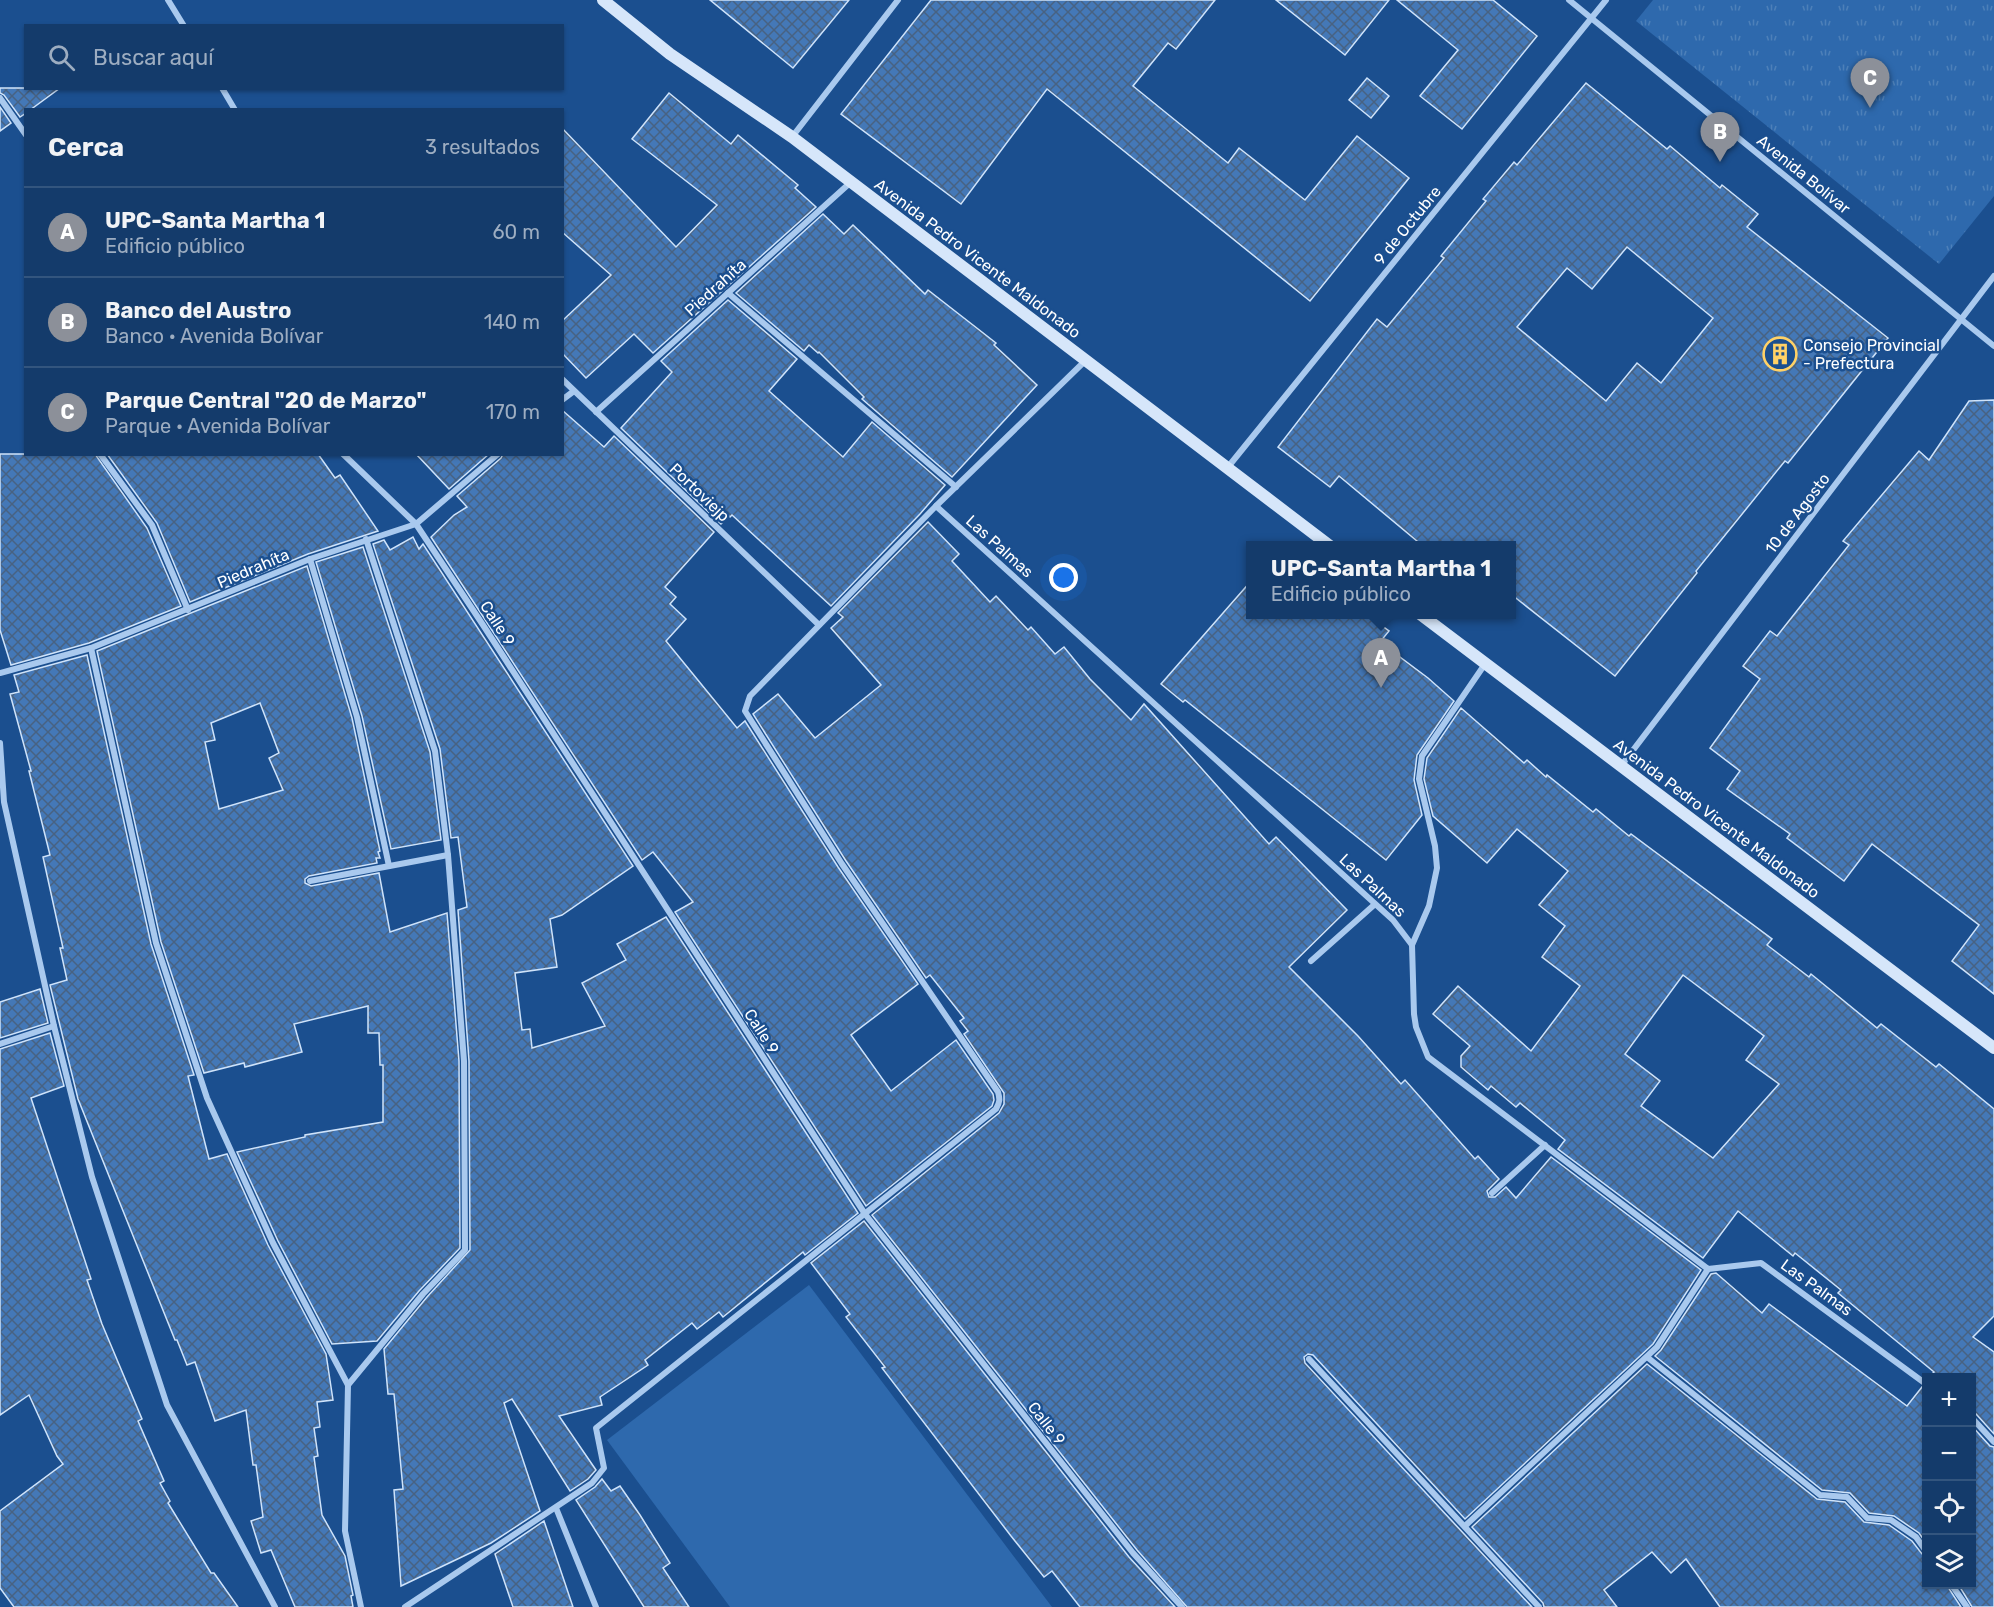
<!DOCTYPE html>
<html lang="es">
<meta charset="utf-8">
<style>
:root{--surface:#143b6b;--page:#1d4271;--text:#f1f3f6;--muted:#9dadc1;--line:#33557e;--accent:#8c9099}
body{margin:0;font-family:Rubik,sans-serif;background:var(--page);color:var(--text)}
.controls{position:absolute;right:18px;bottom:18px;display:grid;overflow:hidden;border-radius:0px;box-shadow:0 2px 4px #0004}
.controls button{width:54px;height:54px;display:grid;place-items:center;padding:0;border:0;border-bottom:2px solid var(--line);background:var(--surface);color:var(--text);font:30px sans-serif}
.you{position:absolute;left:1064px;top:578px;width:21px;height:21px;margin:-15px;border:4px solid #fff;border-radius:50%;background:#1a73e8;box-shadow:0 0 0 9px #1a73e833}
.badge{display:grid;place-items:center;width:39px;height:39px;border-radius:50%;background:var(--accent);color:#fff;font-size:20px;font-weight:700}
.pin{position:absolute;translate:-50% -50px;filter:drop-shadow(0 2px 3px #0008)}
.pin::after{content:'';position:absolute;top:32px;width:21px;height:18px;background:inherit;clip-path:polygon(0 0,100% 0,50% 100%)}
.popup{position:absolute;left:1246px;top:541px;width:270px;height:78px;box-sizing:border-box;display:grid;place-content:center;border-radius:0px;background:var(--surface);filter:drop-shadow(0 2px 4px #0005);font-size:20px;white-space:nowrap;color:var(--muted)}
.popup b{font-size:22px;color:var(--text)}
.popup::after{content:'';position:absolute;left:50%;top:100%;margin-left:-12px;border:12px solid transparent;border-top-color:var(--surface)}
.list{margin:0;padding:0;list-style:none}
h2{display:flex;justify-content:space-between;align-items:center;height:78px;margin:0;padding:0 24px;font-size:26px}
h2 small{font-size:20px;font-weight:400;color:var(--muted)}
.list li{display:grid;grid-template-columns:39px 1fr auto;gap:18px;align-items:center;box-sizing:border-box;height:90px;padding:0 24px;border-top:2px solid var(--line)}
.list b{display:block;font-size:22px;white-space:nowrap}
.list p{margin:0;font-size:20px;white-space:nowrap;color:var(--muted)}
.list em{font-size:20px;font-style:normal;color:var(--muted)}
.icon{flex:none;width:33px;height:33px;fill:none;stroke:currentColor;stroke-width:2;stroke-linecap:round;stroke-linejoin:round}
.map{position:relative;flex:none;width:1994px;height:1607px;overflow:hidden}
.search{position:absolute;background:var(--surface);box-shadow:0 2px 4px #0004;left:24px;top:24px;width:540px;height:66px;display:flex;align-items:center;gap:15px;box-sizing:border-box;padding:0 21px;border-radius:0px;color:var(--muted);font-size:22px}
.panel{position:absolute;background:var(--surface);box-shadow:0 2px 4px #0004;left:24px;top:108px;width:540px;height:348px;border-radius:0px}
.map>svg:first-child{display:block}
.grass{fill:url(#grass-tufts)}
.garden{fill:#2e69ad}
.building{fill:url(#building-cross-hatch);stroke:#cfe3fa;stroke-width:1.5;fill-rule:evenodd}
.lines{fill:none;stroke-linecap:round;stroke-linejoin:round}
.street{stroke:#a9c9ee;stroke-width:6}
.secondary{stroke:#d6e6fa;stroke-width:12}
.labels{text-anchor:middle;stroke-width:5;stroke-linejoin:round;paint-order:stroke}
.street-label{font-size:16px;fill:#fff;stroke:#1b4f8f}
.poi-label{font-size:16px;fill:#fff;stroke:#1b4f8f;text-anchor:start}
</style>
<div class="map">
<svg width="1994" height="1607" viewBox="0 0 1994 1607">
<defs>
<pattern id="grass-tufts" width="24" height="20" patternUnits="userSpaceOnUse" patternTransform="scale(1.5)"><rect width="24" height="20" fill="#2e69ad"/><path d="M3 7l-1-3M5 7V3M7 7l1-3M15 17l-1-3M17 17v-4M19 17l1-3" fill="none" stroke="#4d80b9"/></pattern>
<pattern id="building-cross-hatch" width="8" height="8" patternUnits="userSpaceOnUse" patternTransform="scale(1.5)"><rect width="8" height="8" fill="#4478b7"/><path d="M0 0l8 8M0 8l8-8" fill="none" stroke="#486282"/></pattern>
</defs>
<rect width="100%" height="100%" fill="#1b4f8f"/>
<path class="grass" d="M1653,0H1994V196L1939,264L1636,21Z"/>
<path class="garden" d="M809,1285L1052,1607H730L607,1440Z"/>
<g class="building">
<path d="M710,0H849L793,68Z"/>
<path d="M931,0H1215L1176,49L1168,43L1133,86L1228,163L1239,148L1305,200L1357,136L1409,178L1310,301L1047,89L961,204L841,114Z"/>
<path d="M1276,0H1389L1345,55Z"/>
<path d="M1397,0H1493L1537,36L1462,129L1420,96L1458,50Z"/>
<path d="M1367,78L1389,96L1371,118L1349,100Z"/>
<path d="M1586,83L1667,149L1670,146L1720,188L1722,185L1758,214L1747,227L1888,338L1788,463L1785,461L1696,571L1697,573L1615,676L1512,595V546H1423L1339,476L1330,487L1278,447L1377,319L1387,327L1444,258L1441,256L1486,201L1483,199L1514,162L1517,165ZM1627,247L1713,318L1661,383L1637,363L1606,401L1517,327L1567,268L1592,289Z"/>
<path d="M0,88H60L30,110H26V113L20,117L4,95L0,93Z"/>
<path d="M669,93L731,144L738,135L798,185L795,188L816,207L653,353L634,334L586,378L562,353V321L611,275L562,232V128L676,247L717,205L632,139Z"/>
<path d="M0,107L11,123L0,131Z"/>
<path d="M823,214L844,234L853,225L925,294L928,290L996,343L994,345L1037,385L952,477L862,399L864,397L819,352L818,353L809,345L804,351L736,293Z"/>
<path d="M728,300L797,359L769,391L843,457L872,422L945,485L920,514L831,606L732,515L730,517L729,516L721,524L621,428L672,372L661,361Z"/>
<path d="M1994,400V994L1952,961L1979,925L1872,844L1844,881L1787,838L1790,834L1727,789L1740,771L1710,748L1760,679L1743,666L1770,631L1777,636L1849,545L1843,541L1919,451L1929,460L1969,401Z"/>
<path d="M562,410L604,447L614,436L714,532L665,587L676,597L670,604L686,619L666,641L737,728L745,721L838,867L918,984L851,1035L891,1091L956,1040L993,1094L994,1100L992,1106L866,1206L675,912L693,902L653,852L642,860L431,537L454,515L467,507L457,496L501,458L503,454H562Z"/>
<path d="M0,454H95L147,528L181,606L89,643L11,665L0,630Z"/>
<path d="M107,454H318L335,478L340,475L378,531L308,554L190,602L157,523Z"/>
<path d="M416,454H489L449,489Z"/>
<path d="M928,522L959,554L952,561L990,602L996,596L1028,630L1031,627L1055,654L1064,647L1090,679L1131,720L1144,704L1269,844L1276,837L1347,910L1289,967L1358,1036L1401,1084L1405,1080L1475,1159L1478,1156L1499,1179L1487,1191L1489,1197H1495L1506,1187L1516,1198L1551,1157L1701,1270L1653,1344L1465,1519L1313,1355L1308,1354L1304,1357L1305,1363L1532,1607H1187L1137,1550L872,1215L999,1113L1004,1104V1093L964,1034L968,1031L960,1021L964,1018L930,975L926,978L846,861L753,714L778,694L815,738L881,685L831,628L843,617L838,613Z"/>
<path d="M413,537L419,549L423,544L633,866L562,915L550,919L557,967L515,973L522,1030L530,1029L532,1048L605,1026L582,983L626,960L617,944L666,917L858,1213L805,1255L803,1252L723,1317L719,1312L697,1329L692,1323L645,1360L648,1365L600,1397L602,1405L559,1416L596,1470L588,1479L570,1491L512,1399L504,1403L540,1511L491,1543L401,1586L394,1490L403,1489L394,1394H388L384,1349L427,1297L470,1250L469,1061L458,910L467,907L458,837L451,838L440,749L373,544L384,540L390,550Z"/>
<path d="M363,547L430,752L441,840L391,849L362,716L316,562Z"/>
<path d="M307,566L352,718L380,851L378,852L380,858H376L377,863L309,876L305,879V883L311,886L379,873L390,932L447,913L459,1061L460,1248L419,1291L377,1341L332,1344L278,1241L237,1152L305,1137V1135L383,1122V1065H380L379,1033H368V1006L294,1024L302,1052L245,1067L244,1063L204,1073L161,942L97,651ZM260,703L279,753L269,758L283,790L219,809L205,742L215,740L211,723Z"/>
<path d="M1251,581V615H1367L1389,631L1380,642L1428,678L1454,701L1417,755L1414,780L1422,815L1386,860L1185,700L1183,702L1161,684Z"/>
<path d="M87,655L151,944L194,1075L188,1076L209,1159L227,1154L268,1245L326,1354L333,1400L317,1402L320,1427L314,1428L318,1456L314,1457L322,1515L345,1556L353,1595L351,1596L353,1607H295L271,1550L261,1553L251,1521L263,1517L256,1465H253L246,1410L215,1421L195,1362L187,1365L177,1340H175L78,1099L50,985L67,980L60,948H63L43,857L50,855L29,771H31L10,694L19,692L14,675Z"/>
<path d="M1461,708L1524,763L1527,760L1546,777L1547,775L1593,812L1596,809L1629,836L1631,834L1772,939L1767,945L1809,977L1811,974L1877,1028L1881,1024L1936,1067L1939,1064L1994,1109V1316L1973,1337L1994,1352V1434L1976,1414L1971,1413V1377H1929L1934,1372L1838,1293L1841,1290L1795,1253L1793,1256L1738,1211L1703,1258L1558,1149L1565,1140L1520,1103L1516,1107L1491,1086L1488,1090L1461,1067V1056L1470,1046L1433,1014L1458,986L1531,1051L1580,986L1542,957L1565,926L1539,905L1568,871L1517,829L1487,863L1433,816L1424,779L1427,758ZM1683,975L1764,1036L1746,1060L1779,1084L1713,1158L1641,1106L1660,1081L1625,1054Z"/>
<path d="M40,989L48,1023L0,1038V1002Z"/>
<path d="M50,1033L64,1086L31,1098L91,1279L87,1280L102,1324L142,1419L138,1421L164,1481L160,1483L170,1501L168,1503L211,1573H214L238,1607H14L0,1588V1511L63,1464L57,1456L29,1395L0,1415V1049Z"/>
<path d="M864,1221L1129,1557L1175,1607H1080L1052,1571L1044,1577L1011,1536L882,1368L885,1367L846,1317L850,1314L811,1263Z"/>
<path d="M1716,1273L1762,1313L1769,1304L1907,1406L1922,1387L1926,1389V1543L1919,1533L1894,1516L1869,1513L1850,1493L1822,1490L1655,1356L1661,1350L1711,1274Z"/>
<path d="M1647,1364L1817,1499L1845,1502L1864,1522L1889,1525L1912,1541L1922,1554L1926,1556V1584H1946L1961,1607H1720L1686,1559L1671,1573L1652,1552L1604,1590L1617,1607H1544L1543,1603L1472,1527Z"/>
<path d="M1971,1425L1990,1446L1994,1447V1607H1972L1958,1584H1971Z"/>
<path d="M602,1479L611,1491L620,1486L640,1515L670,1563L663,1568L689,1607H644L576,1500L595,1487Z"/>
<path d="M544,1521L573,1607H513L495,1554Z"/>
</g>
<g class="lines">
<g class="street">
<path d="M168,0L184,26"/>
<path d="M1569,0L1994,346"/>
<path d="M222,88L235,110"/>
<path d="M0,98L26,135"/>
<path d="M792,137L898,0"/>
<path d="M728,293L956,487"/>
<path d="M562,379L819,625"/>
<path d="M562,400L574,391"/>
<path d="M596,412L851,182"/>
<path d="M100,454L152,525L188,610"/>
<path d="M343,454L416,524L483,625L865,1214L1133,1553L1182,1607"/>
<path d="M1228,467L1606,0"/>
<path d="M936,506L1393,920L1412,945L1414,1014L1416,1027L1428,1057L1708,1269L1761,1263L1926,1384"/>
<path d="M310,559L357,717L389,866"/>
<path d="M91,648L156,943L207,1098L273,1243L348,1385L345,1531L361,1607"/>
<path d="M0,673L91,648L310,559L416,524L498,454"/>
<path d="M0,743L4,802L54,1026L92,1177L167,1405L275,1607"/>
<path d="M1621,766L1994,276"/>
<path d="M310,881L448,855"/>
<path d="M1412,945L1429,906L1437,868L1435,846L1419,779L1422,756L1485,664"/>
<path d="M1311,961L1374,905"/>
<path d="M0,1044L54,1026"/>
<path d="M1492,1193L1545,1145"/>
<path d="M1647,1357L1820,1495L1847,1497L1867,1518L1891,1520L1916,1537L1926,1551"/>
<path d="M1309,1359L1539,1607"/>
<path d="M348,1385L423,1294L465,1250L464,1061L448,855L435,751L366,539"/>
<path d="M1972,1418L1994,1442"/>
<path d="M556,1508L596,1607"/>
<path d="M1465,1526L1657,1347L1708,1269"/>
<path d="M1951,1584L1967,1607"/>
<path d="M405,1607L592,1483L604,1468L596,1428L996,1109C1000,1102 1000,1099 998,1092L842,864L745,711L750,696L936,506L1085,361"/>
</g>
<g class="secondary">
<path d="M603,0L670,54L792,137L1330,546"/>
<path d="M1420,614L1994,1048"/>
</g>
</g>
<defs>
<symbol id="building-ring" viewBox="-11 -11 22 22"><circle r="9.5" fill="#1b4f8f" stroke="#ffd166" stroke-width="1.5"/><path d="M-4-6H4V6H1V3H-1V6H-4ZM-2.5-4.3h1.7v1.8h-1.7ZM.8-4.3h1.7v1.8H.8ZM-2.5-1h1.7V.8h-1.7ZM.8-1h1.7V.8H.8Z" fill="#ffd166"/></symbol>
</defs>
<g fill-rule="evenodd">
<use href="#building-ring" x="1761" y="335" width="38" height="38"/>
</g>
<g class="labels">
<g class="street-label">
<text transform="translate(1804 174) rotate(39)" y="6">Avenida Bolívar</text>
<text transform="translate(1407 225) rotate(-51)" y="6">9 de Octubre</text>
<text transform="translate(978 258) rotate(37)" y="6">Avenida Pedro Vicente Maldonado</text>
<text transform="translate(715 287) rotate(-42)" y="6">Piedrahíta</text>
<text transform="translate(700 492) rotate(44)" y="6">Portoviejp</text>
<text transform="translate(1797 513) rotate(-53)" y="6">10 de Agosto</text>
<text transform="translate(1000 546) rotate(42)" y="6">Las Palmas</text>
<text transform="translate(253 568) rotate(-23)" y="6">Piedrahíta</text>
<text transform="translate(498 623) rotate(57)" y="6">Calle 9</text>
<text transform="translate(1717 818) rotate(37)" y="6">Avenida Pedro Vicente Maldonado</text>
<text transform="translate(1373 885) rotate(43)" y="6">Las Palmas</text>
<text transform="translate(762 1031) rotate(57)" y="6">Calle 9</text>
<text transform="translate(1817 1287) rotate(36)" y="6">Las Palmas</text>
<text transform="translate(1047 1423) rotate(52)" y="6">Calle 9</text>
</g>
<g class="poi-label">
<text x="1803" y="351">Consejo Provincial<tspan x="1803" dy="18">- Prefectura</tspan></text>
</g>
</g>
</svg>
<div class="controls">
<button>+</button>
<button>−</button>
<button><svg class="icon" aria-label="locate" viewBox="0 0 24 24"><circle cx="12" cy="12" r="6"/><path d="M12 2v4M12 18v4M2 12h4M18 12h4"/></svg></button>
<button><svg class="icon" aria-label="layers" viewBox="0 0 24 24"><path d="M12 4l9 5-9 5-9-5zM3 14l9 5 9-5"/></svg></button>
</div>
<div class="you"></div>
<div class="pin badge" style="left:1381px;top:688px">A</div>
<div class="popup"><b>UPC-Santa Martha 1</b>Edificio público</div>
<div class="pin badge" style="left:1720px;top:162px">B</div>
<div class="pin badge" style="left:1870px;top:108px">C</div>
<div class="search"><svg class="icon" aria-label="search" viewBox="0 0 24 24"><circle cx="10" cy="10" r="6"/><path d="M15 15l6 6"/></svg>Buscar aquí</div>
<section class="panel">
<h2>Cerca<small>3 resultados</small></h2>
<ul class="list">
<li><span class="badge">A</span><div><b>UPC-Santa Martha 1</b><p>Edificio público</p></div><em>60 m</em></li>
<li><span class="badge">B</span><div><b>Banco del Austro</b><p>Banco · Avenida Bolívar</p></div><em>140 m</em></li>
<li><span class="badge">C</span><div><b>Parque Central &quot;20 de Marzo&quot;</b><p>Parque · Avenida Bolívar</p></div><em>170 m</em></li>
</ul>
</section>
</div>
